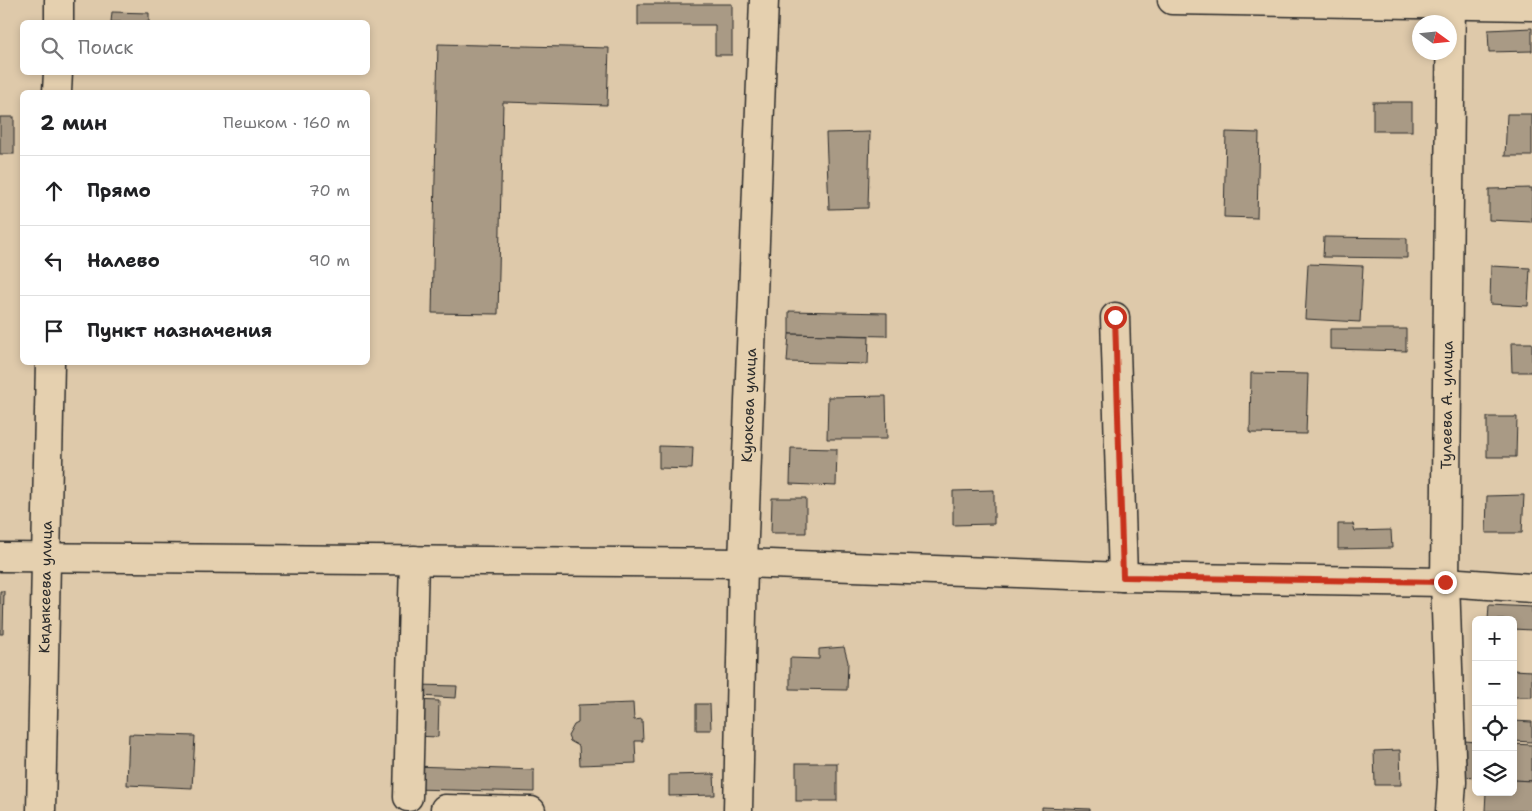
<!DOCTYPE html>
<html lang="ru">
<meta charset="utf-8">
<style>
:root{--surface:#fff;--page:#f6f6f6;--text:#202124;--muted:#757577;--line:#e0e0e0}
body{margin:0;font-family:"Shantell Sans",sans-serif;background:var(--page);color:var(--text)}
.controls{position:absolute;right:15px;bottom:15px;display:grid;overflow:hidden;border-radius:8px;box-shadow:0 2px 8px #0003}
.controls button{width:45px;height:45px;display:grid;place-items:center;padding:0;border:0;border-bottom:1px solid var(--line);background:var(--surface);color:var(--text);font:25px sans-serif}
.compass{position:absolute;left:1412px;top:15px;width:45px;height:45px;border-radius:50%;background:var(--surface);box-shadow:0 2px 8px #0003;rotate:105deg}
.stop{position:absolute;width:15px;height:15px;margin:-11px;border:4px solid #c8321e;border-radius:50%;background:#fff}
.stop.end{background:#c8321e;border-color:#fff;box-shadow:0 1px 5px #0008}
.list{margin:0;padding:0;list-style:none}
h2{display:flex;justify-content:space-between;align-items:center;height:65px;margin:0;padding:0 20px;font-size:21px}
h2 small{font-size:16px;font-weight:400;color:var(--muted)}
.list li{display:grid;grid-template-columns:32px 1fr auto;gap:15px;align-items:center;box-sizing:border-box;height:70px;padding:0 20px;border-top:1px solid var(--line)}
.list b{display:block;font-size:19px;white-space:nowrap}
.list em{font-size:16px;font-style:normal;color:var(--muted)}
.icon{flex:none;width:28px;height:28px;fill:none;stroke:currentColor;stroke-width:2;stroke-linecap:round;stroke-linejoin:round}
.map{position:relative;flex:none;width:1532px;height:811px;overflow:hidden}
.search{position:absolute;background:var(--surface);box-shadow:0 2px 8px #0003;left:20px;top:20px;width:350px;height:55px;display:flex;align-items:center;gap:12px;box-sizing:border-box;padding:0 18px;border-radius:8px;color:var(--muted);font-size:19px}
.panel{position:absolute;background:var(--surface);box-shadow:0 2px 8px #0003;left:20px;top:90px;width:350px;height:275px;border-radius:8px}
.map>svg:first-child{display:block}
.building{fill:#a99a85;stroke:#2b2b2b}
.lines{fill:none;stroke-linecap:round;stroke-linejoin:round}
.minor-casing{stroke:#2b2b2b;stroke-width:31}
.minor{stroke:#e5d0af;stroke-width:28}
.route{stroke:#c8321e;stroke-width:6}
.labels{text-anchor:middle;stroke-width:4;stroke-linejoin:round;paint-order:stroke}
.street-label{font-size:15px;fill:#2b2b2b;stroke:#e5d0af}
</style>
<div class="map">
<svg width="1532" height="811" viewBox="0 0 1532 811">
<rect width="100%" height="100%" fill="#dec9aa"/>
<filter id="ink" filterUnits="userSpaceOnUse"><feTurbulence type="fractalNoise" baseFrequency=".02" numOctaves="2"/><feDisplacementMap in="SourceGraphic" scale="10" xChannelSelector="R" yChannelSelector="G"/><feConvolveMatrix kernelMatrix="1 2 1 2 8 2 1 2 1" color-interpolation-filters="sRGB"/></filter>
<g filter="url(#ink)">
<g class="building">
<path d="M638,4H732V55H715V25H638Z"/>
<path d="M112,12L149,13V22H111Z"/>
<path d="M1532,28V51L1489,52L1488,30Z"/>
<path d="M438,44L609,48L607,105L503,102L498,314L432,313Z"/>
<rect x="1373" y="102" width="39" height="29"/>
<path d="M1507,114H1532V156H1505Z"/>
<rect x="0" y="117" width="14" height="37"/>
<path d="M870,132L868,208L829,209L826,133Z"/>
<path d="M1226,132L1259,133L1257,218L1224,217Z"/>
<path d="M1532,188V222L1489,220V189Z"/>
<path d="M1324,237L1407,238V258L1323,257Z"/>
<path d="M1308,264L1363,266L1360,322L1305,319Z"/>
<path d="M1491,266L1530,268L1528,306L1490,304Z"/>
<path d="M789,311L887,313V336L789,334Z"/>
<path d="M1330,329H1406V351L1330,349Z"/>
<path d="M789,334L869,336L868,364L787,362Z"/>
<path d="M1511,343H1532V372H1512Z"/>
<path d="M1251,373L1308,374L1306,434L1250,433Z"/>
<path d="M886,396L887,439H827L828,397Z"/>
<path d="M1487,417H1517L1516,457H1487Z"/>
<path d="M659,446L693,447L692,469L659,468Z"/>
<path d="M791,448L837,449L836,486L790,484Z"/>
<path d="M994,490V524L953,525V491Z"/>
<path d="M1524,495L1522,533H1486L1487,496Z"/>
<path d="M772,498H806V533H771Z"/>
<path d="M1338,524H1353L1355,531L1391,530L1392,548L1338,549Z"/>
<path d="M0,591H4L3,634H0Z"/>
<path d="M1489,605L1532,607V630L1513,629V620H1488Z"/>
<path d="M844,647L848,662L847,690L790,689V658L819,659V649Z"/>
<path d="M1513,670L1532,671V697H1513Z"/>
<path d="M419,685L457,686L456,698L419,696Z"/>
<path d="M415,700L439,701L438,737L414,736Z"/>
<path d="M633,703L634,720L642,719L643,741H635L636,763L580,765L579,746L570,741L568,736L574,725L578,723V705Z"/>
<path d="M696,704H710L711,730H696Z"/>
<path d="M1513,721L1532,722V742L1513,741Z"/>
<path d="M129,734L195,736L192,788L127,785Z"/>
<path d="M1465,741L1476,742V778L1463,777Z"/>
<path d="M1513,744L1532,745V781L1513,780Z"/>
<path d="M1400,750L1401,785H1375L1374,751Z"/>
<rect x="796" y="763" width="41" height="38"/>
<path d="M413,766L534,770V792L412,789Z"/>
<path d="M714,774L715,795L669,796V775Z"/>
<path d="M1513,780L1532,781V811H1485L1486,792H1513Z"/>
<path d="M1042,807L1090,809V811H1042Z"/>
</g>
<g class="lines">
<defs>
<g id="minor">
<path d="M1172,0L1532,6"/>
<path d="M59,22V0"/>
<path d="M57,92L58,72"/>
<path d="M1115,317L1123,577"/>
<path d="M0,557L743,563L1123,577L1445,582L1532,588"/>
<path d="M408,797L414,560"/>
<path d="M445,809L531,811"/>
<path id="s1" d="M41,811L50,362"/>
<path id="s2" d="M738,811L743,563L764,0"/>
<path id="s3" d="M1450,811L1452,782L1445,582L1451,0"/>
</g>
</defs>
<use href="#minor" class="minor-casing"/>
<use href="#minor" class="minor"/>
</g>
</g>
<g class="lines" filter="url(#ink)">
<path class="route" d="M1115,317L1123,577L1445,582"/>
</g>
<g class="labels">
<g class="street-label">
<text dy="5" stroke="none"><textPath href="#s2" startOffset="406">Куюкова улица</textPath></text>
<text dy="5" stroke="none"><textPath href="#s3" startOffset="406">Тулеева А. улица</textPath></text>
<text dy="5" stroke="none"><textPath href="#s1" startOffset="224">Кыдыкеева улица</textPath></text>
</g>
</g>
</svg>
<div class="controls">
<button>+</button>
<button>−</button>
<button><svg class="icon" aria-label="locate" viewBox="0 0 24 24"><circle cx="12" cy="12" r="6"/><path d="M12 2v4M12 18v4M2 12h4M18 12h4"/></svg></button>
<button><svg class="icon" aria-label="layers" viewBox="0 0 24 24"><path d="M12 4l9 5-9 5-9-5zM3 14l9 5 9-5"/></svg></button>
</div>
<svg class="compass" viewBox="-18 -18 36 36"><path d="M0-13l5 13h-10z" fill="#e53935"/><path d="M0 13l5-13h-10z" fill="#757577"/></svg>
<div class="stop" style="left:1115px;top:317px"></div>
<div class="stop end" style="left:1445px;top:582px"></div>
<div class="search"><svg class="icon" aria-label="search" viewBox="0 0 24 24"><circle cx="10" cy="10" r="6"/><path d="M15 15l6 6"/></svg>Поиск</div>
<section class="panel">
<h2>2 мин<small>Пешком · 160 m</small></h2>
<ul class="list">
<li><svg class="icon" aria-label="ahead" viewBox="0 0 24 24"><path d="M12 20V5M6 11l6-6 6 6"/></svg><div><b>Прямо</b></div><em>70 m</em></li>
<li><svg class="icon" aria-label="left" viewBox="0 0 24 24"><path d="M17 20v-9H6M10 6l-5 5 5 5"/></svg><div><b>Налево</b></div><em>90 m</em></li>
<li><svg class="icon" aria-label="arrive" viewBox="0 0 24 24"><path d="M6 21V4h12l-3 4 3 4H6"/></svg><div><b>Пункт назначения</b></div></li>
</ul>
</section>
</div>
